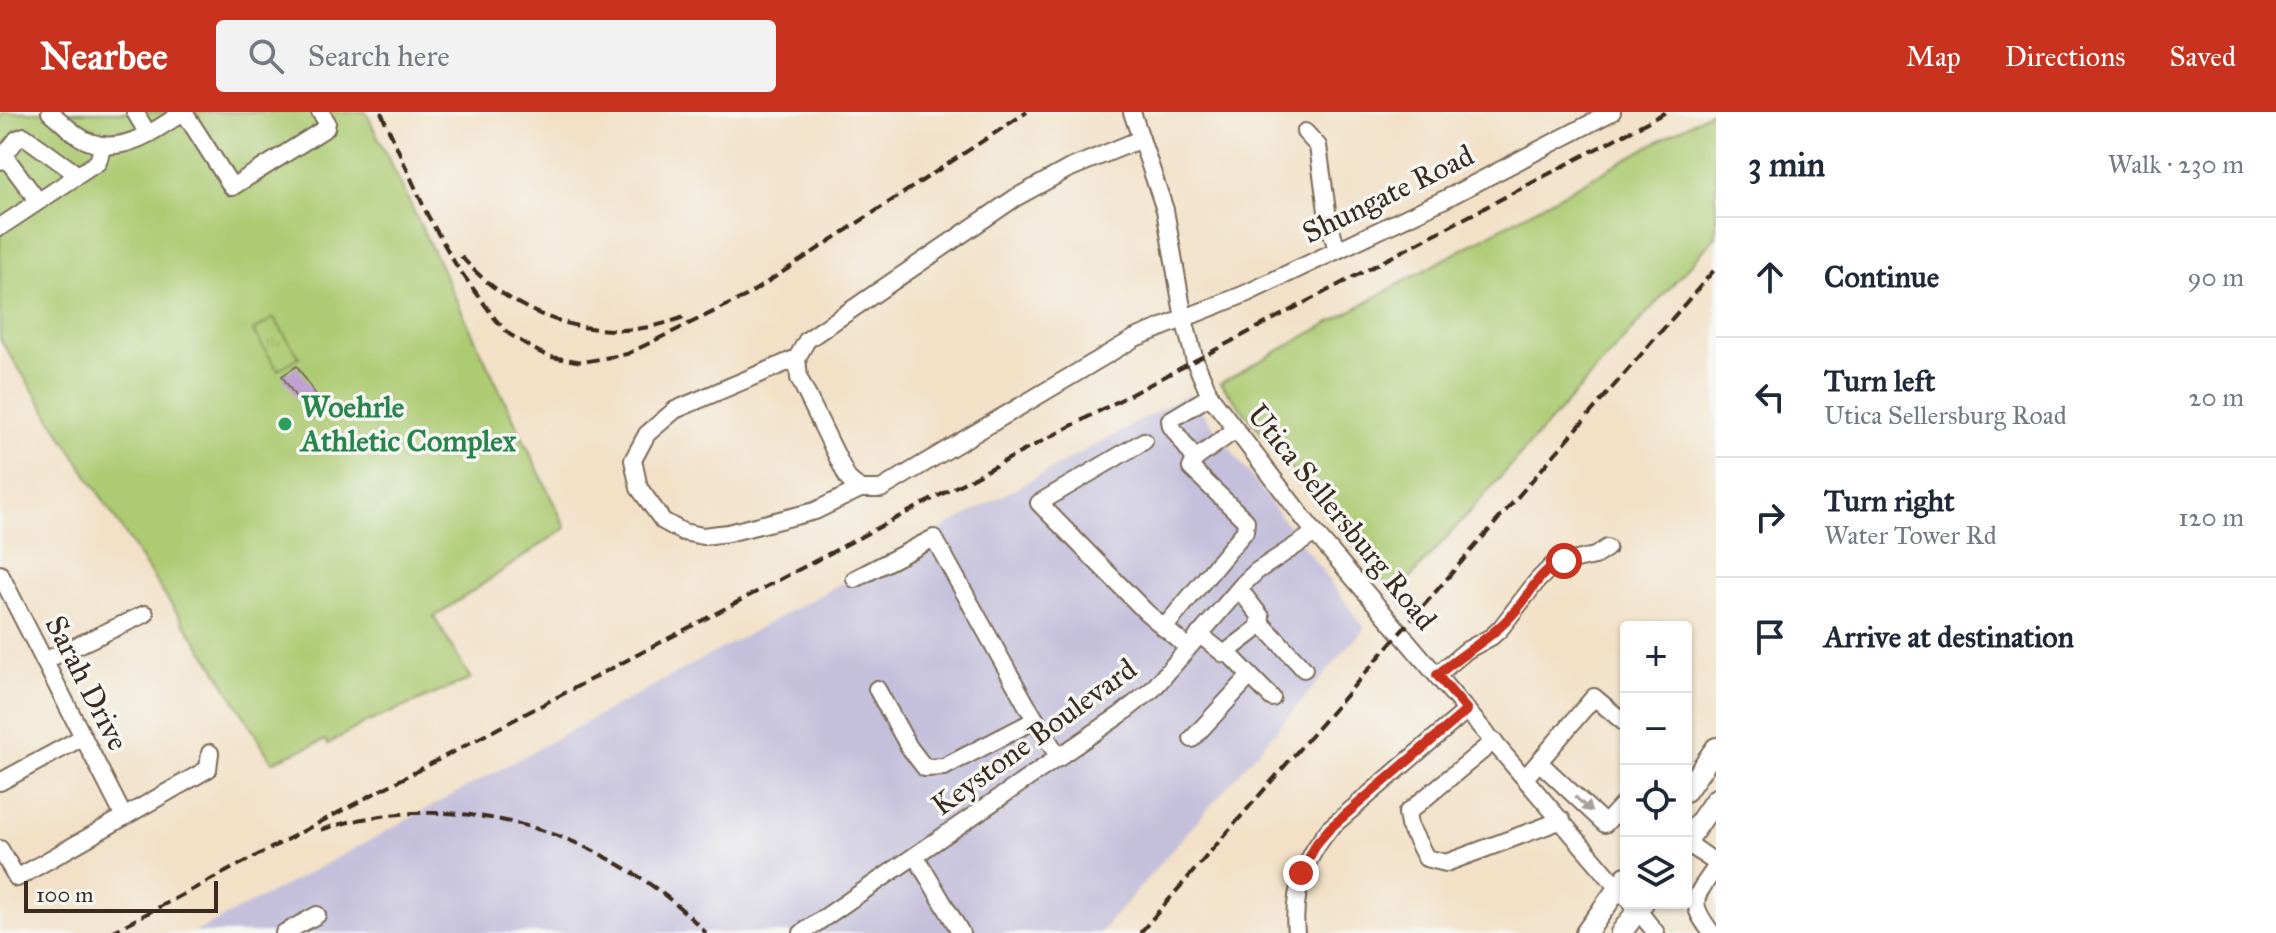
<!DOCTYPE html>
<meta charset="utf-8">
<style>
:root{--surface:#fff;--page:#f2f2f3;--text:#1f2937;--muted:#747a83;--line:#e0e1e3;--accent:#c8321e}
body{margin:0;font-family:"IM FELL Great Primer",serif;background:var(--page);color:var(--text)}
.controls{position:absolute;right:24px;bottom:24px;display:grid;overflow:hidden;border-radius:8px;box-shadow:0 2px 6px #0004}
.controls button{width:72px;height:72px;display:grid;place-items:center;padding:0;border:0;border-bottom:2px solid var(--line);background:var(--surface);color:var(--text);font:40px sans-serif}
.scale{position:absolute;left:24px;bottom:20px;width:194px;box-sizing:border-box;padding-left:8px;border:4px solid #3b2a1e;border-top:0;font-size:22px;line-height:28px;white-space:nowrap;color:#3b2a1e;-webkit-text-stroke:6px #f6f6f2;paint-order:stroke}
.stop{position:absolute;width:24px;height:24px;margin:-18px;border:6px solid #c8321e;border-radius:50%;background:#fff}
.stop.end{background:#c8321e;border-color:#fff;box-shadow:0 2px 8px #0008}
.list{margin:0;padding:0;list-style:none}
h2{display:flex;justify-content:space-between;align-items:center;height:104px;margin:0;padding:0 32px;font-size:34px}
h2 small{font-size:26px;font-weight:400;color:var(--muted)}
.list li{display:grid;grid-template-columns:52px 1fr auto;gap:24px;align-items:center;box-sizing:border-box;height:120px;padding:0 32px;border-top:2px solid var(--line)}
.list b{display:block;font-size:30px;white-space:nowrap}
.list p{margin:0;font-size:26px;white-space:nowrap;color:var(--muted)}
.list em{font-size:26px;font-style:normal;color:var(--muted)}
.icon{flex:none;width:44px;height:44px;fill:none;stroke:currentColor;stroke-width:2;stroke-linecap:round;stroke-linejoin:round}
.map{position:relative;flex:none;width:1716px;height:821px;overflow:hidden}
header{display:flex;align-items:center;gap:48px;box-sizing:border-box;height:112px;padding:0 40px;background:var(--accent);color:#fff}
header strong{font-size:38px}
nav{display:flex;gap:44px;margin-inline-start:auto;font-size:28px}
.search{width:560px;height:72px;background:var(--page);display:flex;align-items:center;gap:20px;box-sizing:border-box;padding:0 28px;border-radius:8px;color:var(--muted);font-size:30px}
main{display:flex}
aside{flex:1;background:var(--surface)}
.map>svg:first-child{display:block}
.industrial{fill:#c4c0db}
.grass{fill:#adcb73;stroke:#747a48;stroke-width:2}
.park{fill:url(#park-tufts);stroke:#747a48;stroke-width:2}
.building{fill:#c09ed0}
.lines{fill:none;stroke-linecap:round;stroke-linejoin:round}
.minor-casing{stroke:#7b6a59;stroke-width:20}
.major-casing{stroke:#7b6a59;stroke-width:24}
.minor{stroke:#fff;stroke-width:16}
.major{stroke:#fff;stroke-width:20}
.rail{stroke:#3b2a1e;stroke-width:4;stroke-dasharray:12 6;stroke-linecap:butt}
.oneway{fill:#a79f9a}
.route{stroke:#c8321e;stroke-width:10}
.leisure-dot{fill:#2e9e5b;stroke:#f6f6f2;stroke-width:3}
.labels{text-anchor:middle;stroke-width:7;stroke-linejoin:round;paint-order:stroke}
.street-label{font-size:30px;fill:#3b2a1e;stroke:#f6f6f2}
.leisure-label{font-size:30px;font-weight:bold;fill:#27864d;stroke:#f6f6f2;text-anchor:start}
</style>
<header>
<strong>Nearbee</strong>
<div class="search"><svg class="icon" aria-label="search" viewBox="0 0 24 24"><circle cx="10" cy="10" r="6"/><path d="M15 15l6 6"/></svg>Search here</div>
<nav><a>Map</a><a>Directions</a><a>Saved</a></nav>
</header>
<main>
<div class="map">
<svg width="1716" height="821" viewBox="0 0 1716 821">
<defs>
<pattern id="park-tufts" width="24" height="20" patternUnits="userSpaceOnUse" patternTransform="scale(2)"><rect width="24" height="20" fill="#adcb73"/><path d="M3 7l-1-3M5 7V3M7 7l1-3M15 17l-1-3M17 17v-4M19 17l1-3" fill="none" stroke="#96ae63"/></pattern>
</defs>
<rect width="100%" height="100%" fill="#f6f6f2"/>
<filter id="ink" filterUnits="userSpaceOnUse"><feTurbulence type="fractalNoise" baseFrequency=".0125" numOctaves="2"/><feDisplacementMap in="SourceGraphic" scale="16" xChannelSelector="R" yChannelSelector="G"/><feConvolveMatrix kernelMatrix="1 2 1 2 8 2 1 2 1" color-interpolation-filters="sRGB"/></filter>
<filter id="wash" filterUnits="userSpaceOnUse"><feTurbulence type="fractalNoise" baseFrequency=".006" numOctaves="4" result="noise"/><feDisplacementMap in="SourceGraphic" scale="32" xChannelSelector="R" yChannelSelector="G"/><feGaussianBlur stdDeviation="1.8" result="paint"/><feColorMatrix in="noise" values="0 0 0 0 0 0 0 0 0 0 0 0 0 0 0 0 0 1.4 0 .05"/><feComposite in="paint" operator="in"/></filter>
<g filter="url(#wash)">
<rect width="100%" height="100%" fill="#f2e1c7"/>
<path class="industrial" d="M1189,282L1365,516L1100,821H194L324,753Z"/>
<g class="grass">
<path d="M4,0H366L566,416L434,505L471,567L363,612L328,632L325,628L272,650L212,551L159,475L0,227V5Z"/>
<path d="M1711,0H1716V124L1395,483L1220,271Z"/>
</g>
<path class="park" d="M274,206L299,245L278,258L253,219Z"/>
<g id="blocks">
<path class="building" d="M297,254L325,297L310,307L282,264Z"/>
</g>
</g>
<g filter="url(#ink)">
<use href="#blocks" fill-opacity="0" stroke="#7b6a59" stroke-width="2"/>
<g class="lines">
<defs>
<g id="minor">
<path d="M50,0C62,10 75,25 90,30C123,43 158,17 183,0"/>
<path d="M135,0L148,22"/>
<path d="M184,0L232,75L326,16L327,10L320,0"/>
<path d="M1132,0L1165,98L1184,207L1195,249L1210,284L1315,421L1626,785"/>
<path d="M1305,20L1318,34L1328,106L1337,138"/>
<path d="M1141,27L1068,57L1015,86L807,228L797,246L799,266L848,367L860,377H881L1135,226L1245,182L1445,87L1612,0"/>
<path d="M4,43L38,89"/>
<path d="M0,49L17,27L24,24L78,63"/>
<path d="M0,115L98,50L103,33"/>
<path d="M797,246L675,298L647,322L633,348L639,376L663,409L683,420L703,424L728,421L815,399L860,377"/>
<path d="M1144,329L1039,391L1146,500L1187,535"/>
<path d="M1195,347L1171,314L1170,308L1210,284"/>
<path d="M0,462L124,705"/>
<path d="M855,467L934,426L1026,592L1059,646"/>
<path d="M1261,511L1304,557"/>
<path d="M1164,516L1245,419L1246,409L1191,356L1195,347L1234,319"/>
<path d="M1199,522L1224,542L1258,516L1261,505L1239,477"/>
<path d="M1227,540L1272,586"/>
<path d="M44,549L145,502"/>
<path d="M1437,563L1467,538L1491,525L1500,517L1537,469L1553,453L1595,444L1607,436"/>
<path d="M877,577L909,635L925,656L944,655L1035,608"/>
<path d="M1192,627L1250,564"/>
<path d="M1494,629L1407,701L1409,713L1426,746L1446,751L1562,708"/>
<path d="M1539,650L1605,712L1626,689"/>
<path d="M1526,665L1594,585L1626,612"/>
<path d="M0,670L83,625"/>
<path d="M1686,730L1716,751"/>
<path d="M0,737L17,766L208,657L210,641"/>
<path d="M916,745L961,821"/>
<path d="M1632,791L1656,821"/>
<path d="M1711,820C1687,788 1695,786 1716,755"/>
<path d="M284,821L317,803"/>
<path d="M802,821L1120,603L1153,577L1244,471L1257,459L1315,421"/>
<path d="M1296,821C1292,781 1304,747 1330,716L1467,598"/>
</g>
<g id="major">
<path d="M1686,679L1716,636"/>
<path d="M1686,730L1716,687"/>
<path d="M1586,821L1626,765"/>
<path d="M1621,821L1643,791"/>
</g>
</defs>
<use href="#minor" class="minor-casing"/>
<use href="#major" class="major-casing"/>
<use href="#minor" class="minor"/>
<use href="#major" class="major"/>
<g class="rail">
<path d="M381,0L428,104L456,153L496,208L509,222L539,240L551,245L583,250L627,242L746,184L1027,0"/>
<path d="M461,144C516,209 609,238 688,203"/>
<path d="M321,718C456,673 610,719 706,821"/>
<path d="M110,821L1666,0"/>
<path d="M1140,821L1716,156"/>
</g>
</g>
<defs><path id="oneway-solid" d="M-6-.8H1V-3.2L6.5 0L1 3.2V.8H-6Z" transform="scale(2)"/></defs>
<use class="oneway" href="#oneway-solid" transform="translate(1583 692) rotate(43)"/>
</g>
<g class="lines" filter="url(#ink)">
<path class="route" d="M1301,761L1317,731L1330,716L1467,598L1437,563C1469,536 1499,523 1524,488C1535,472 1544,456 1564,449"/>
</g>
<circle class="leisure-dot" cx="285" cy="312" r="8"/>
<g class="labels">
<g class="street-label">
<text transform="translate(1388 82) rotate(-26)" y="10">Shungate Road</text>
<text transform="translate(1342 405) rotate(51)" y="10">Utica Sellersburg Road</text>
<text transform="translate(87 571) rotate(63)" y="10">Sarah Drive</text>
<text transform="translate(1034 625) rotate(-36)" y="10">Keystone Boulevard</text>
</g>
<g class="leisure-label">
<text x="301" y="305">Woehrle<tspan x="301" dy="34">Athletic Complex</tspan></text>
</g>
</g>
</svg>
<div class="controls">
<button>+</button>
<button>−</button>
<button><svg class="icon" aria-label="locate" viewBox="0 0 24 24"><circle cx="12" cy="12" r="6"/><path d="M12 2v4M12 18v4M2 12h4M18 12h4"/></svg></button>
<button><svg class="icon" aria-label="layers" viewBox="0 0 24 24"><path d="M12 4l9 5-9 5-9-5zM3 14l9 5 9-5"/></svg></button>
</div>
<div class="scale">100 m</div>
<div class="stop" style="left:1564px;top:449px"></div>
<div class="stop end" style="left:1301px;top:761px"></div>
</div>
<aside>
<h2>3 min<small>Walk · 230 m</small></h2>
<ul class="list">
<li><svg class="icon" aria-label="ahead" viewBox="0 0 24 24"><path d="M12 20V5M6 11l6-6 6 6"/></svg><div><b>Continue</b></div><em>90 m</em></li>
<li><svg class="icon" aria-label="left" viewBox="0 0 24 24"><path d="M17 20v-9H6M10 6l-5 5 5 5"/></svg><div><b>Turn left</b><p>Utica Sellersburg Road</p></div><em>20 m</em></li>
<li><svg class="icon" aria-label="right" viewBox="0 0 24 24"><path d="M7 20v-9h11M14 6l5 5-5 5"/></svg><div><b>Turn right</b><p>Water Tower Rd</p></div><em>120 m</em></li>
<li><svg class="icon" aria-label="arrive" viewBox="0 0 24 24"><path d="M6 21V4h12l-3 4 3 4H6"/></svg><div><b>Arrive at destination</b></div></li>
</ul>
</aside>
</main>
